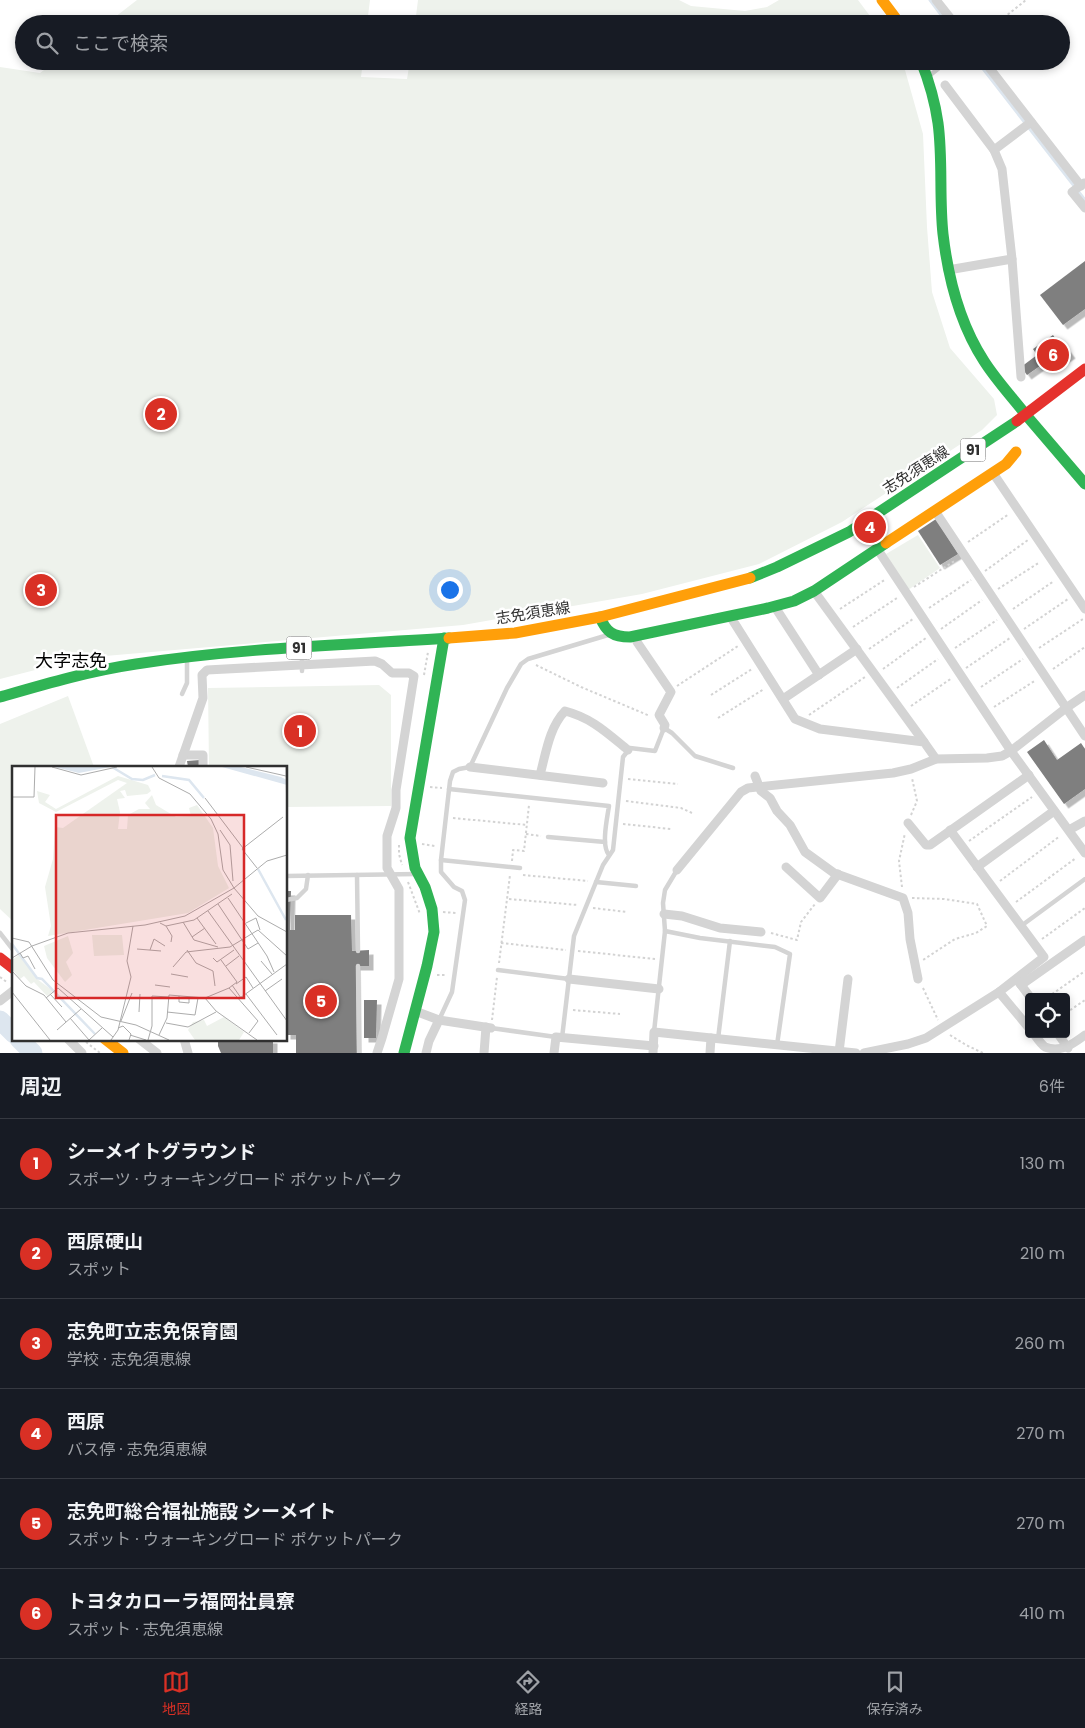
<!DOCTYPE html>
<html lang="ja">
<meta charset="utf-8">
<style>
:root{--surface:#171b24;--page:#20242c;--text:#f1f3f6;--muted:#9ea1a6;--line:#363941;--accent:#d93025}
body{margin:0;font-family:Poppins,"Noto Sans JP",sans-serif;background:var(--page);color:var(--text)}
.controls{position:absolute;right:15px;bottom:15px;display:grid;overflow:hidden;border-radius:5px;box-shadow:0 2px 8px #0003}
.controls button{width:45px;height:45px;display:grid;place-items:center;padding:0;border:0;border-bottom:1px solid var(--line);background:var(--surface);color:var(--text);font:25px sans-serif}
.you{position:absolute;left:449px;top:589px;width:18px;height:18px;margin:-12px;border:4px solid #fff;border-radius:50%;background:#1a73e8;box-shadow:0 0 0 8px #1a73e833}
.badge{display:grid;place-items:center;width:32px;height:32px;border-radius:50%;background:var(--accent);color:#fff;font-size:16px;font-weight:700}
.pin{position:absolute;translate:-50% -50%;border:2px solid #fff;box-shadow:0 1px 5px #0006}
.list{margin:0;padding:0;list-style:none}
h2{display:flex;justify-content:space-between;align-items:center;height:65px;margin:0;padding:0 20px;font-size:21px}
h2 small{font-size:16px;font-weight:400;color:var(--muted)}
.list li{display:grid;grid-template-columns:32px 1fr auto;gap:15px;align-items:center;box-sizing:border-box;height:90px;padding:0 20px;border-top:1px solid var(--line)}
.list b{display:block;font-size:19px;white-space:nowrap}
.list p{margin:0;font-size:16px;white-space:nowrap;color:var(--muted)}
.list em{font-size:16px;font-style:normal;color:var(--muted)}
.icon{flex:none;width:28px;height:28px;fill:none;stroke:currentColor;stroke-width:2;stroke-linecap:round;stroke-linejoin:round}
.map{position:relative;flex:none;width:1085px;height:1053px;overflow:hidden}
.search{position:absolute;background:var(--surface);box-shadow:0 2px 8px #0003;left:15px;right:15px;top:15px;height:55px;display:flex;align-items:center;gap:12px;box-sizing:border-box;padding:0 18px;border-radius:28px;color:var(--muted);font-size:19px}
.sheet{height:605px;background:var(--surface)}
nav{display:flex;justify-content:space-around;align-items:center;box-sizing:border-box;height:70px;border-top:1px solid var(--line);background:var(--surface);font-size:14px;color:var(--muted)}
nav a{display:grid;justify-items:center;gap:2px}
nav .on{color:var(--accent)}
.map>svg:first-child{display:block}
.green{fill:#eef2ec}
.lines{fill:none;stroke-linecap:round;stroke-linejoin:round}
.stream{stroke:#dde6ef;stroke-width:3}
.river{stroke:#dde6ef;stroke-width:19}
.building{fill:#7f7f7f;filter:url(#shadow)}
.path{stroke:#d3d3d3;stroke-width:2;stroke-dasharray:2.5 2.5;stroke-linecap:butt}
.lane{stroke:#d4d4d4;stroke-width:4.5}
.street{stroke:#d4d4d4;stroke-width:9}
.fast{stroke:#30b455;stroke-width:11}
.slow{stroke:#ff9f0a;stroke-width:11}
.jam{stroke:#e5322d;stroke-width:11}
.labels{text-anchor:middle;stroke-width:5;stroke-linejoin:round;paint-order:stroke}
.shield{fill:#fff;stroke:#6e6e6e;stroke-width:1}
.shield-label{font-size:14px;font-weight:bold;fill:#303030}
.street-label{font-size:15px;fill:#303030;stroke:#fff}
.quarter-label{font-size:18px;fill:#000;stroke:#fff}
.inset-river{fill:none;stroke:#dde6ef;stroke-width:2.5}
.inset-road{fill:none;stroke:#acacac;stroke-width:1}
.view{fill:#d62828;fill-opacity:0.15;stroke:#d62828;stroke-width:2.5}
.inset-edge{fill:none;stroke:#303030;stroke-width:2.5}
</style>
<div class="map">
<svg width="1085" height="1053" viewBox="0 0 1085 1053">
<defs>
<filter id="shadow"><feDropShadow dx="4.5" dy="4.5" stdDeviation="0" flood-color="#0004"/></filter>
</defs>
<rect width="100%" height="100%" fill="#fff"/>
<g class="green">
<path d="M137,0H370L367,24H106Z"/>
<path d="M418,0H679L691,6L745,11L767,7L779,0H858L876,24H415Z"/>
<path d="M56,61H363L361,77L407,79L410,61H900L905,70L923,134L927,227L932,292L950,348L994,399L997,415L982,430L842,522L759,564L642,594L463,625L82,658L0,679V67L40,73Z"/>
<path d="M918,535L940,568L908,590L886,554Z"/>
<path d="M379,685L391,695V806L286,807V767H209L208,688Z"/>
<path d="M68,696L94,767H14V922L0,909V724Z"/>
</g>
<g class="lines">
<g class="stream">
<path d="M930,0L948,24"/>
<path d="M977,61L1085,200"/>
</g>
<g class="river">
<path d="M0,1020L14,1034"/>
<path d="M19,1039L33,1053"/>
</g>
</g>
<g class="building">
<path d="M1085,261V309L1063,325L1040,295Z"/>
<path d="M1053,335L1057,341L1060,339L1071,354L1058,363L1054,356L1027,375L1021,367L1037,355L1033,349Z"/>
<path d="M936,519L958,554L940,565L918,531Z"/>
<path d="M1044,740L1057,760L1081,743L1085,749V789L1064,804L1027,752Z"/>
<path d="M200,760L201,767H188L187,761Z"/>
<path d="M286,891H291L290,930H295V915H351L352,951L369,950V966H356L357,1053H296V1035H286Z"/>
<path d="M364,1000H377L376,1038H364Z"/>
<path d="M218,1039H273V1053H221L218,1046Z"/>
</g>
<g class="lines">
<g class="path">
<path d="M996,24L1026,0"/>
<path d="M968,542L1009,514"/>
<path d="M985,571L1028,540"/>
<path d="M914,587L956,560"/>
<path d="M998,589L1040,562"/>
<path d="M929,608L971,580"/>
<path d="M840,609L886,579"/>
<path d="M1013,609L1054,581"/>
<path d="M853,627L897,598"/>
<path d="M941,629L982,600"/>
<path d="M1024,629L1068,599"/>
<path d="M955,648L997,620"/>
<path d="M1039,648L1083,619"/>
<path d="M869,649L913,619"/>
<path d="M536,665L581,687L650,716"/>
<path d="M966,668L1010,638"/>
<path d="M883,669L926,638"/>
<path d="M1053,669L1085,647"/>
<path d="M424,675L428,652"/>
<path d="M677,686L738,646"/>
<path d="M981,687L1023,659"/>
<path d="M897,688L938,659"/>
<path d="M711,695L752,669"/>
<path d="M911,706L952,678"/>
<path d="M994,707L1036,680"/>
<path d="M809,715L865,677"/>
<path d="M718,718L764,689"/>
<path d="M628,779L678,784"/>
<path d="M430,787L442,788"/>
<path d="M626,801L681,808L692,813"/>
<path d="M911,815L917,801L912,778"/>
<path d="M453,818L527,825"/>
<path d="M623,824L671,829"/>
<path d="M526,834L541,836"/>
<path d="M969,841L1032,797"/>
<path d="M422,844L435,846"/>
<path d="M399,845V854L402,865"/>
<path d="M512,861L513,850L524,851L529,805"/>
<path d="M523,875L588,881"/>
<path d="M1000,881L1060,836"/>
<path d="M408,882L420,914"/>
<path d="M902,887L899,861L905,833"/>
<path d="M912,898L944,899L977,904L987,926L976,933L955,939L923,960"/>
<path d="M509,899L578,905"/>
<path d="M1016,902L1076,858"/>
<path d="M593,908L627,912"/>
<path d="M443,912L456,913"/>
<path d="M771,933L797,940L801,922L815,904"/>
<path d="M1042,939L1085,908"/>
<path d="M501,943L566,950"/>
<path d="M578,951L655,959"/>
<path d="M499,963L510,875"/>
<path d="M437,975H447"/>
<path d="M0,977L8,983"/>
<path d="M923,988L938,1020"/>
<path d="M1048,997L1085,971"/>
<path d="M573,1010L620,1014"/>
<path d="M1066,1013L1085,1000"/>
<path d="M492,1020L497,977"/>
<path d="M950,1035L966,1045L983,1053"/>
<path d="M86,1042L100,1053"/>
</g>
<g class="lane">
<path d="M929,76L948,61"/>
<path d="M302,671V649"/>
<path d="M182,694L187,683V658"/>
<path d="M449,789L609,806C607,819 601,846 609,855"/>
<path d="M548,837L605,842"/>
<path d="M441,860L520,868"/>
<path d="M357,875L358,951"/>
<path d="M286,876L417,874"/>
<path d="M596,882L636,886"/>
<path d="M286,900L297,898L306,889L308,875"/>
<path d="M1021,926L1085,879"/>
<path d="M665,931L700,938L775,947L790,954L777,1045"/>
<path d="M0,933L14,951"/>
<path d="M358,966L359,1053"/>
<path d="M498,970L569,979"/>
<path d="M439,1020L452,992L465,900L462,891L454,887L441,872V860L450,781L453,772L459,769L470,767L507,688L521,664L528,659L608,635"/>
<path d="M491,1028L556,1037"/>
<path d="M654,1032L665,931L663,903L665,890L677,870"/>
<path d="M562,1038L574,936L603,865L613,850L623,757L630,748L655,751L664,728L672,733L695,756L733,768"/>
<path d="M718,1039L730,941"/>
</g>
<g class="street">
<path d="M936,0L955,24"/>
<path d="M984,61L1081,186"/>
<path d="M945,85L994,150L1002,169L1012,259L1021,377"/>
<path d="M994,150L1031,122"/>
<path d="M1084,183L1072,192L1085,208"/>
<path d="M948,270L1012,259"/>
<path d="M993,473L1085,609"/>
<path d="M935,511L1085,736"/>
<path d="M878,550L1011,751L1085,853"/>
<path d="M814,591L924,742"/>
<path d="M775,607L819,675"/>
<path d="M730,616L795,719L820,729L924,742L936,759"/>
<path d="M637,636V642L671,692L659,715L665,725L664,728"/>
<path d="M783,699L857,649"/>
<path d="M183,755H203V767"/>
<path d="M179,767L203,698L202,675L207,670L375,661L382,664L392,673H409L414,676L396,790V808L387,836V868L399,889V979L382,1038L377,1053"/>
<path d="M470,767L603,783"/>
<path d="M540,775C546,753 549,728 565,711C592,718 607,733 628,750"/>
<path d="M755,776L761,791L770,798L777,811L790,825L805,852L834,873L903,898L908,913L910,939L918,979"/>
<path d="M908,823L926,845H930L1029,775"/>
<path d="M950,830L1044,957L999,992"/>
<path d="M1069,830L1085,821"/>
<path d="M786,867L820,898L838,874"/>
<path d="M977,867L1054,811"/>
<path d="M677,870L741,792L748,788L893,773L911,769L936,759L987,758L1002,756L1011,751L1066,708L1085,695"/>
<path d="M664,914L682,916L720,928L761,932"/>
<path d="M569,979L659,989"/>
<path d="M1018,981L1030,997"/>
<path d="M1021,985L1085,940"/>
<path d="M0,1001L14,990"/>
<path d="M415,1011L439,1020L491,1028"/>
<path d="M1034,1034C1037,1038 1041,1044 1045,1047C1061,1053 1073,1044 1085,1035"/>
<path d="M1058,1034L1068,1048"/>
<path d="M68,1039L82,1053"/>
<path d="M139,1039L157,1053"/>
<path d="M184,1039L188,1053"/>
<path d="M839,1052L848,979"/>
<path d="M426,1053L429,1041L439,1020"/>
<path d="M484,1053L486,1027"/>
<path d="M554,1053L556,1037L654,1046"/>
<path d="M653,1053L654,1032L856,1053"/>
<path d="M710,1053L711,1038"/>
<path d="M864,1053L908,1044L926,1038L999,992L1029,1028"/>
</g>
<g class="fast">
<path d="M921,61C929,81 935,102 938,123C943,160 939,197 943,234C948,277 960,324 984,361C996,380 1012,397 1026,415"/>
<path d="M1026,415L1085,484"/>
<path d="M750,578L777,567L849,532L1017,421"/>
<path d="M600,617C606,632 613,637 630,637L768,608L794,601L814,591L886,543"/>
<path d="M0,697C45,684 89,671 136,664C239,648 344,645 449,638"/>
<path d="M404,1053L427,966L434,932L432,909L425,887L415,868L410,838L444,638"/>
</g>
<g class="slow">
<path d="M882,0L900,24"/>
<path d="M886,543L1006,464L1016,452"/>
<path d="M449,638L515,633L600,617L750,578"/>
<path d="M105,1039L123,1053"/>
</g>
<g class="jam">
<path d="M1017,421L1085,369"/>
<path d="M0,958L14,969"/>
</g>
</g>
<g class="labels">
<g class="shield">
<rect x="960.5" y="438.5" width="25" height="23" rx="4"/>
<rect x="286.5" y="636.5" width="25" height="23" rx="4"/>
</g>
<g class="shield-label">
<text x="973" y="455">91</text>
<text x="299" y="653">91</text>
</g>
<g class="street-label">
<text transform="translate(916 470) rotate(-33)" y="5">志免須恵線</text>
<text transform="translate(533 613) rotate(-9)" y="5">志免須恵線</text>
</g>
<g class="quarter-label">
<text x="71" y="667">大字志免</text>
</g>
</g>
<g transform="translate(12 766)">
<rect width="275" height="275" fill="#fff"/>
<path d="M106,10L136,19L139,25L135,28L115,30L113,24L108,25L113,32L105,33L108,46L106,63H115L116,49L127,43H138L133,37L140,29L144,39L164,51L179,50L177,42L185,39L201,62L206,100L217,122L176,147L36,170L39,160L33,121L41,93L43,61L51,62L115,17L106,14L44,46L27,37L25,25L38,29L33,36L44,43ZM80,169H110L112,189L82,190ZM56,170L61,187L54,196L60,209L53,216L35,192L32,180ZM8,188L25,213L41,225L35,230L22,216L19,218L12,210L8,213L0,203V194ZM212,251L232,266L227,274H183L176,264L181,256L192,254L195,260Z" fill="#eef2ec"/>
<path d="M43,1H98L67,7ZM210,1H229L269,11L275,14V19Z" fill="#dde6ef"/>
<path class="inset-river" d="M100,1L120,13L131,14L143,9M150,10L177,14L192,32M246,103L274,154M0,178L25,212L30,213L83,268"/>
<path class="inset-road" d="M40,1L69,9L105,1M140,1L147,12L178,28L199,53L206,68L211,104L222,122M234,1L274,10M274,1L275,53M0,31H22L23,1M193,32L231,82M208,64L218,79L221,115M245,102L230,83L271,51M222,122L246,150L275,166M216,132L255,190L262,206M206,138L236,183L246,177M196,145L275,255M185,152L204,178M171,156L182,174L206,181M148,157L154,160L182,154L220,128M234,157L244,152L248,164M154,160L160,170L159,176M180,171L193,162M0,172L17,176L41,214L89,251L124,259L157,274M125,183L149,185M138,184L142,173L153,180M175,184L184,197L201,205L203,220M8,187L11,192L16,190L23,203M0,192L20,180L56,167L133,159L173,150L222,122L255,95L275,89M201,192L205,196L222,184M209,194L225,216L217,222M249,195L260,208M214,200L227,190M161,201L174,186L218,181L246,164L275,190M0,205L14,220L32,229L54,256M159,208L176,211M224,218L234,211L241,222M143,219L158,221M220,219L229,232M46,222L101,271M253,225L270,213M0,226L38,274M38,228L50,241M234,228L265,269M167,230V236L177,237V231M34,232L46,222M193,232L204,245L245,274M228,232L275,198M127,246L128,228M155,246L183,249L186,232M58,252L77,274L90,262M109,255L120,227M154,257L176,261L204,246M106,262L111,260L119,268L117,274M45,264L69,243M118,269L134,274M147,269L155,252L157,229L193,232L217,222L246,255L237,267M99,274L106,264L119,211L115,195L121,160M136,274L140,260V230L157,231"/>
<path class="view" d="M44,49H232V232H44Z"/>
<rect width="275" height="275" class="inset-edge"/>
</g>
</svg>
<div class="controls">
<button><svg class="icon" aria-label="locate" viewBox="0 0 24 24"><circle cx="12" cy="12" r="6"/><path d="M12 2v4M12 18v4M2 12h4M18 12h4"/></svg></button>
</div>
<div class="you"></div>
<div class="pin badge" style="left:300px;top:731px">1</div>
<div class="pin badge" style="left:161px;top:414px">2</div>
<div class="pin badge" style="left:41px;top:590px">3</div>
<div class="pin badge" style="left:870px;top:527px">4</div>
<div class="pin badge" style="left:321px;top:1001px">5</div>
<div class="pin badge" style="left:1053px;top:355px">6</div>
<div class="search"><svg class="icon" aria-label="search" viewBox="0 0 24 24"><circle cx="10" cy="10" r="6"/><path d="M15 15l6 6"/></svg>ここで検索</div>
</div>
<section class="sheet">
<h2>周辺<small>6件</small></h2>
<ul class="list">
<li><span class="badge">1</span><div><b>シーメイトグラウンド</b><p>スポーツ · ウォーキングロード ポケットパーク</p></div><em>130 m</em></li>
<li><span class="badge">2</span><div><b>西原硬山</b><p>スポット</p></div><em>210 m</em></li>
<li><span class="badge">3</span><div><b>志免町立志免保育園</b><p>学校 · 志免須恵線</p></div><em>260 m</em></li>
<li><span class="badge">4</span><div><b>西原</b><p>バス停 · 志免須恵線</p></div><em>270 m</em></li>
<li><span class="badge">5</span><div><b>志免町総合福祉施設 シーメイト</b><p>スポット · ウォーキングロード ポケットパーク</p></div><em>270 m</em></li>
<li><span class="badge">6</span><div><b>トヨタカローラ福岡社員寮</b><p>スポット · 志免須恵線</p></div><em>410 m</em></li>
</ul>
</section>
<nav>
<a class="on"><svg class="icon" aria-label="map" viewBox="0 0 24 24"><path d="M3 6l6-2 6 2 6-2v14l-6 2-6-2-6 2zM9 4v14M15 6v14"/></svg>地図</a>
<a><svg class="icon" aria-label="directions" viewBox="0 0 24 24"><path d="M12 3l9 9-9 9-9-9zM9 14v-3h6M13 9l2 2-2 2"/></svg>経路</a>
<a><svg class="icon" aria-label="saved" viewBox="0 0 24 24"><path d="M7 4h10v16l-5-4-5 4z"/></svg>保存済み</a>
</nav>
